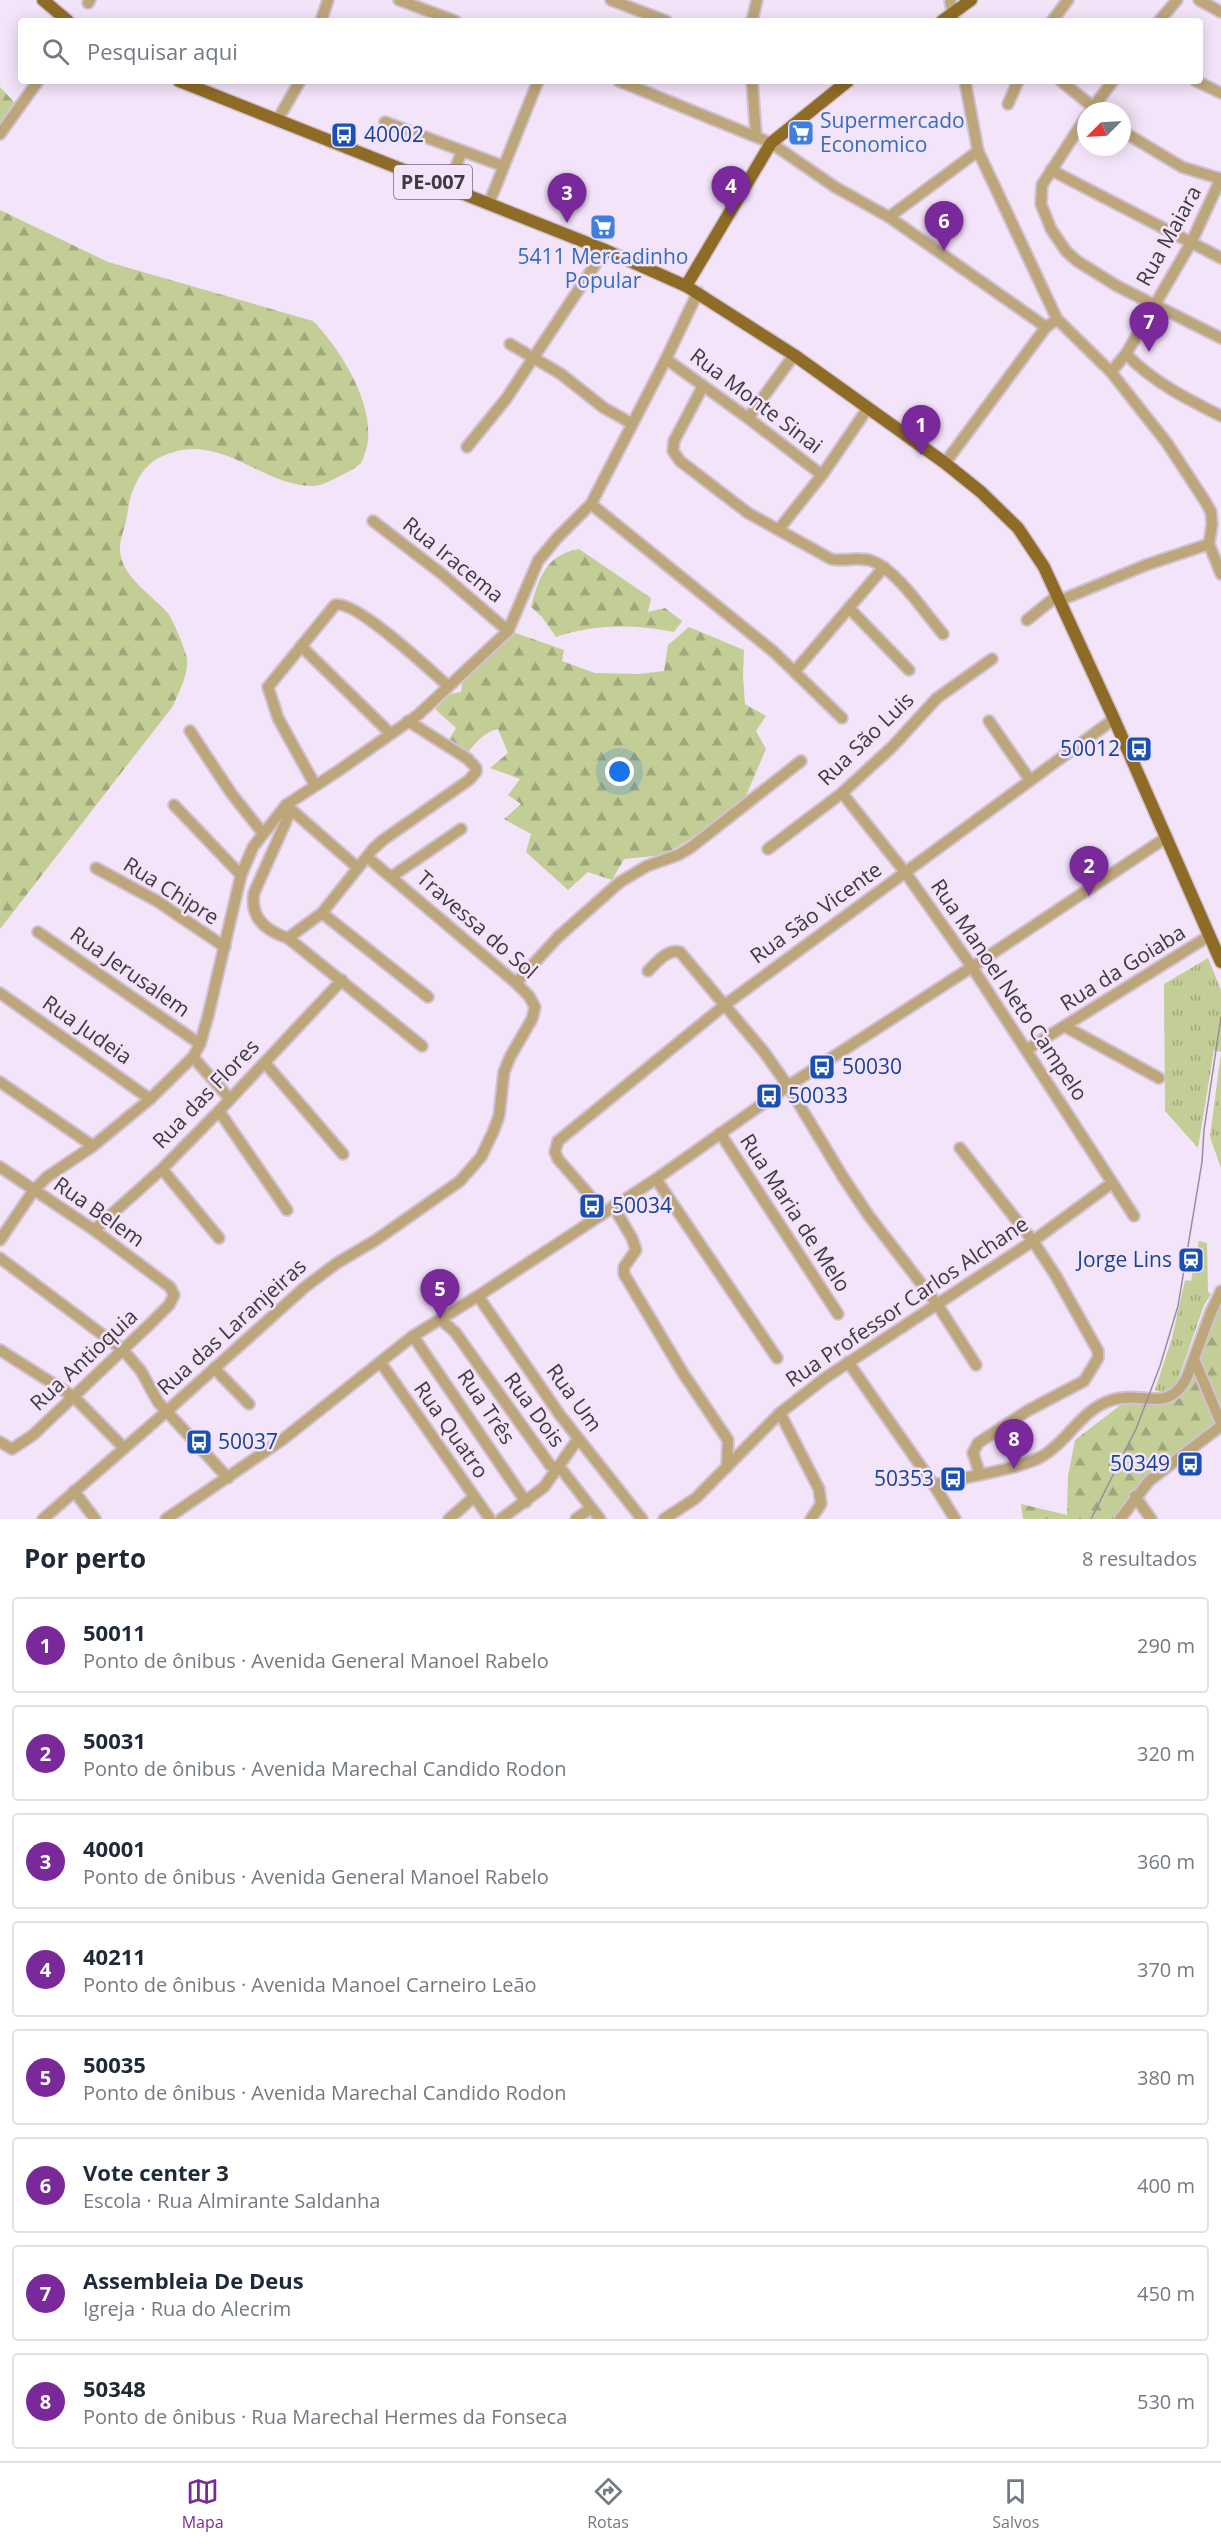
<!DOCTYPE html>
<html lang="pt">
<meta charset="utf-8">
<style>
:root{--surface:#fff;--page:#f6f6f7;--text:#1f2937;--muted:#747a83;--line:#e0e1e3;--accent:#792999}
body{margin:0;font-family:"Open Sans",sans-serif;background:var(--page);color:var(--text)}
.compass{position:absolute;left:1077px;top:102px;width:54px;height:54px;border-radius:50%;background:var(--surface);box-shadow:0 3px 15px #0003;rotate:246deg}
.you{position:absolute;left:620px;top:772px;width:21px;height:21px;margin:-15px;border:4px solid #fff;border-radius:50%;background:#1a73e8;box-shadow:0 0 0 9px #1a73e833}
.badge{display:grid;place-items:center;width:39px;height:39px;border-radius:50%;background:var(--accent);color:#fff;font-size:20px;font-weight:700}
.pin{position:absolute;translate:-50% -50px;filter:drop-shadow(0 2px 3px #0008)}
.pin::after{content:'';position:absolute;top:32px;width:21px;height:18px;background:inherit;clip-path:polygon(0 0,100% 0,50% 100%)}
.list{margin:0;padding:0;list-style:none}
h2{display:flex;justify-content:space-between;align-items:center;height:78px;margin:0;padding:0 24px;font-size:26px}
h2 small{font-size:20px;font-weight:400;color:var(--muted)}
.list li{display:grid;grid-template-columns:39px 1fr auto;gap:18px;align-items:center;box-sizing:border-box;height:96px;margin:0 12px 12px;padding:0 12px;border:2px solid var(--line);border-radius:6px}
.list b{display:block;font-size:22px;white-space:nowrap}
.list p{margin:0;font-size:20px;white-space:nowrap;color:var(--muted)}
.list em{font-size:20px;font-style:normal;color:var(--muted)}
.icon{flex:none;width:33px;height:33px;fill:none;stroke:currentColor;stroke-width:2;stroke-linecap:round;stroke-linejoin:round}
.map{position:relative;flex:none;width:1221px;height:1519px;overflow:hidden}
.search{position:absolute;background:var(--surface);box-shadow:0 3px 15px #0003;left:18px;right:18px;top:18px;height:66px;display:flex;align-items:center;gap:15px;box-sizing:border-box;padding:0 21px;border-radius:6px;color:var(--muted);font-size:22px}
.sheet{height:942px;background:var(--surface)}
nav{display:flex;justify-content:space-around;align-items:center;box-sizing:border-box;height:84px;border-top:2px solid var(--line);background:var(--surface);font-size:16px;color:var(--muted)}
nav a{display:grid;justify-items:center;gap:3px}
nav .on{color:var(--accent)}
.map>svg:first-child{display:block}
.grass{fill:url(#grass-tufts)}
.forest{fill:url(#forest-firs)}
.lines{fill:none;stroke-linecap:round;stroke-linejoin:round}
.minor-casing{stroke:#d0c2d4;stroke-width:14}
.major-casing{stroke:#d0c2d4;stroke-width:15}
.minor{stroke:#bea67b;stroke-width:10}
.major{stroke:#8f6c26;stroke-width:12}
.tram{stroke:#988d9c;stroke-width:1.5}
.labels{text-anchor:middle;stroke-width:5;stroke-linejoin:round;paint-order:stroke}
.shield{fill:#f4e4f9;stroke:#766c79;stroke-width:1.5}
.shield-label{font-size:20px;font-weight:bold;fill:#403942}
.shop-label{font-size:21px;fill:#366cbe;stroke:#f4e4f9;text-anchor:start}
.transit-label{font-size:21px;fill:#164399;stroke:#f4e4f9;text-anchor:start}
.street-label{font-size:21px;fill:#403942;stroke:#f4e4f9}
</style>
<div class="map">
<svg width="1221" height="1519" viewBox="0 0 1221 1519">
<defs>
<pattern id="grass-tufts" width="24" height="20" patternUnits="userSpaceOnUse" patternTransform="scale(1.5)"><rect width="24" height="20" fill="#c3cd96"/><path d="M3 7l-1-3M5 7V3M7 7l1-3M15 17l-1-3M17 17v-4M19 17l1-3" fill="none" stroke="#a0a77c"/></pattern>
<pattern id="forest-firs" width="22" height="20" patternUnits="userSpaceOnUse" patternTransform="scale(1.5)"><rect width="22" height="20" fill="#c3cd96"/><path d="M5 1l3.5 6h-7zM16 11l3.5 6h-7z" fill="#a0a77c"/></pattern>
</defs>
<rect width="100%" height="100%" fill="#f4e4f9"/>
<g class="grass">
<path d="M1208,958L1221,990V1052L1214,1050L1198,1148L1165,1111L1164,984Z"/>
<path d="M1221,1052V1168L1210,1137Z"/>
<path d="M1199,1241L1207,1243L1208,1292L1211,1294L1204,1305L1177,1383L1164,1393L1155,1390L1172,1338L1185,1280L1191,1281Z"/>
</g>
<g class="forest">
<path d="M0,87L14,102L0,123Z"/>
<path d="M0,210L108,262L313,321C341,349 378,409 366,450C364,454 364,459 361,463C356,468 348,472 342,475C333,479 323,486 312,486C263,485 224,437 174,452C152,458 142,469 133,490C129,499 128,511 126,521C124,530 120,539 120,548C119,575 151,594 167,612C173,619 185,649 187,658C189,674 179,691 173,706L0,929Z"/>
<path d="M579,549L651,598L648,612L665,608L682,621L674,632C636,624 593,624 556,637L542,617L531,607C539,577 546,555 579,549Z"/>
<path d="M689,627L744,650L743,677L745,704L766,716L756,731L766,749L745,798L695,836L664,855L624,859L612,880L588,872L568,890L526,852L531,834L504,819L521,804L508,795L520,779L490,768L508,753L498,729C483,732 474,745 465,756L448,741L456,728L435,709L450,694L461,692L462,682L510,631L564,650L562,661L595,673L639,674L664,671L668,645Z"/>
<path d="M1221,1295V1430L1142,1490L1124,1519H1023L1021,1504L1067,1515L1068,1476L1075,1440L1122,1404L1164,1400L1187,1377Z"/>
</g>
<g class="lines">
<defs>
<g id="minor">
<path d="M399,0L455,21"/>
<path d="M611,0L666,21"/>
<path d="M950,0L954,21"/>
<path d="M1199,0L1221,12"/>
<path d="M88,3L90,0"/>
<path d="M321,21L328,0"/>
<path d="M752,21L757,0"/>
<path d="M1052,21L1068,0"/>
<path d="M1159,21L1177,0"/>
<path d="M619,81L771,143L835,187L889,217L1046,327"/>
<path d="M752,81L756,135"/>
<path d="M965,81L978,151L1057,319L1111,372L1167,443L1205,501L1211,512L1212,524L1209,544"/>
<path d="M1061,81L1098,111"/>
<path d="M1196,81L1221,93"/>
<path d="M1008,104L1018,81"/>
<path d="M1090,111L1113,81"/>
<path d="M1086,117L1042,185L1041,204L1051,229L1066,251L1077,261L1117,286L1221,338"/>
<path d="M278,119L300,81"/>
<path d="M385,122L503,166"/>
<path d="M1122,131L1182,167L1221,179"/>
<path d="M0,134L38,81"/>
<path d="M1051,170L1221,258"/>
<path d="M448,188L462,151"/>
<path d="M489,203L538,81"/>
<path d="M889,217L978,151"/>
<path d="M510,344L561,374L604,408L631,423"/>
<path d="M1126,354C1153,382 1187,399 1221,416"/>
<path d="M666,359L748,418L822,475"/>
<path d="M1111,372L1126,354L1191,243L1221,178"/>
<path d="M703,386L674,441L673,451L680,461L748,513L831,559C844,562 858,556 872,561C897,570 925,613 943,634"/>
<path d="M748,418L794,355"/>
<path d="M467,447L506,399L605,250"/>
<path d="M945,463L1046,327L1052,323"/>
<path d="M591,504L774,652L842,718"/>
<path d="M373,521L442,574L508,631"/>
<path d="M779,529L822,475L868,408"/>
<path d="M1209,544L1221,574"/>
<path d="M1061,600L1146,565L1209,544"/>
<path d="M849,608L909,670"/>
<path d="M1027,620L1058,595"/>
<path d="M301,646L391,734"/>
<path d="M795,671L884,567"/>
<path d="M989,721L1030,780"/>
<path d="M190,731L231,793L262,832"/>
<path d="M315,785L278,718L268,687L335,605C355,599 430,670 448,686"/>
<path d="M842,793L905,872L972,967L1134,1216"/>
<path d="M174,805L241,875"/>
<path d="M286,805L358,868"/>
<path d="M291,810L254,893C250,918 266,931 288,938L422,1046"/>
<path d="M768,849L842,793L892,747L937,698L992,659"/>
<path d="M96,868L157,901L225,947"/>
<path d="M391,877L461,829"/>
<path d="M322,913L428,997"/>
<path d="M38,932L200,1044"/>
<path d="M288,938L322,913L373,849L383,840L469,780L476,772V768L468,759L408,721"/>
<path d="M648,971C657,962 667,949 680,952L764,1052L788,1086L843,1177L869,1216L937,1304L976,1365"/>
<path d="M516,983L558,937L620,882L647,866L678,855L690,848L801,761"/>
<path d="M0,993L150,1099"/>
<path d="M1066,1027L1159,1078"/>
<path d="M1026,1050L1209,936"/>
<path d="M193,1057L230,1099"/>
<path d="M265,1063L343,1154"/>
<path d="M0,1082L93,1146"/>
<path d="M219,1111L287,1210"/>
<path d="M720,1133L838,1314"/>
<path d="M960,1148L1033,1241L1056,1276L1098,1351V1358L1084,1381L1027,1411L978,1443L973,1453L980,1474"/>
<path d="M0,1167L94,1230L170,1287L174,1295L169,1305L150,1324L33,1435L12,1449L0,1442"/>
<path d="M162,1169L219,1238"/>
<path d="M656,1179L777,1358"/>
<path d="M613,1206L632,1238L636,1250L624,1267V1274L683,1373L728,1440L727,1467"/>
<path d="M604,1212L558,1159L555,1152L558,1141L726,1004L1114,719"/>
<path d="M94,1230L162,1169L219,1111L342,980"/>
<path d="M0,1240L34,1190L47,1177L93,1146L150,1099L193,1057L200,1044L208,1016L241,875L253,847L286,805L338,771L418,715L508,631L538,561L557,538L591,504L666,359L698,292"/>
<path d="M0,1258L123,1350L141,1371L158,1402L228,1478"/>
<path d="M478,1296L560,1415L642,1519"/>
<path d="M440,1319L455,1332L550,1465L562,1470L600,1519"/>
<path d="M413,1336L526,1502"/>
<path d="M0,1350L74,1397L124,1448"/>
<path d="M1194,1359L1221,1423"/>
<path d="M848,1362L934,1485L955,1519"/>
<path d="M381,1363L490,1519"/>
<path d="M214,1368L249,1404"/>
<path d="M780,1413L819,1489L821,1504L811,1519"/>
<path d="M934,1485C963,1477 1016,1470 1041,1457C1068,1442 1081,1409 1112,1400C1144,1390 1168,1415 1187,1377L1211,1312L1221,1291"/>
<path d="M74,1491L95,1519"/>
<path d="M1135,1496L1151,1519"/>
<path d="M43,1519L167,1411L305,1287L337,1263L376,1240L460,1181L481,1157L493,1132L499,1116L504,1072L510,1057L532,1019L535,1007L529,996L516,983L367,857"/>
<path d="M166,1519L282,1440L413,1336L478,1296L656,1179L788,1086L972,967L1167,837"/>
<path d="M449,1519L474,1497"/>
<path d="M501,1519L544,1487L578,1439"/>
<path d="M576,1519L591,1508"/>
<path d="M664,1519L696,1498L780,1413L825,1378L1033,1241L1112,1183"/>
<path d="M1120,1519L1149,1481L1221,1426"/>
</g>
<g id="major">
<path d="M43,0L68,21"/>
<path d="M942,21L971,0"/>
<path d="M179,81L605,250L686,286L794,355L945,463L981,492L1018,528L1044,567L1114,719L1221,962"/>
<path d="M686,286L771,143L848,81"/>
</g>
</defs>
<use href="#minor" class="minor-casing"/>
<use href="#major" class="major-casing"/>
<use href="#minor" class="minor"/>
<use href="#major" class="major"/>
<path class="tram" d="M1091,1519L1136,1429L1160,1366L1178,1306L1202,1162L1204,1130L1221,1017"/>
</g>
<defs>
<symbol id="supermarket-square" viewBox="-11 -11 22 22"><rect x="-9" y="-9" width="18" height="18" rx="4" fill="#3f7fe0" stroke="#f4e4f9"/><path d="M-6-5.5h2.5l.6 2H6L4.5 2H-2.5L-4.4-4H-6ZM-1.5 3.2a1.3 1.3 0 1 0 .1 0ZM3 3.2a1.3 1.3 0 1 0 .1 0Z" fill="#fff"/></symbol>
<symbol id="bus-square" viewBox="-11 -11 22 22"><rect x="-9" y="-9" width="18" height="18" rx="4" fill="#1a4fb4" stroke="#f4e4f9"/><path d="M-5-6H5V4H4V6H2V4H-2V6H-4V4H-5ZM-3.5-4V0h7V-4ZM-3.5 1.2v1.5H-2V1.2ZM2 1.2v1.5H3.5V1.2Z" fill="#fff"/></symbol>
<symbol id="station-square" viewBox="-11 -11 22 22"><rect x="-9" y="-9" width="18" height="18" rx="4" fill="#1a4fb4" stroke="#f4e4f9"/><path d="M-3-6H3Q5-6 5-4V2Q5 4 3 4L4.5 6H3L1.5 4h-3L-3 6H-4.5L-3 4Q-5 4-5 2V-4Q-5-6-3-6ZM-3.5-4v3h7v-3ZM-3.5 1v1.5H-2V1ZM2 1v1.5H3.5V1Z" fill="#fff"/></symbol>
</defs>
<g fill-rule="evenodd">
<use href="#supermarket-square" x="786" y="118" width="30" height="30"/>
<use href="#bus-square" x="329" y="120" width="30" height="30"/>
<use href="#supermarket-square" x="588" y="212" width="30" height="30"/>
<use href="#bus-square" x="1124" y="734" width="30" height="30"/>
<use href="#bus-square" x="807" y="1052" width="30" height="30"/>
<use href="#bus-square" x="754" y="1081" width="30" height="30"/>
<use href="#bus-square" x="577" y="1191" width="30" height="30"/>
<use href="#station-square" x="1176" y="1245" width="30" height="30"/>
<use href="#bus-square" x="184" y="1427" width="30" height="30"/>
<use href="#bus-square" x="1175" y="1449" width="30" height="30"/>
<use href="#bus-square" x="938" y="1464" width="30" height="30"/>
</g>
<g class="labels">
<rect class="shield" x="394" y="165" width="78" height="34" rx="4.5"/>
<g class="shield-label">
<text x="433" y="189">PE-007</text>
</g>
<g class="shop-label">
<text x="820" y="128">Supermercado<tspan x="820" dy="24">Economico</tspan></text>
<text x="603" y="264" text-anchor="middle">5411 Mercadinho<tspan x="603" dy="24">Popular</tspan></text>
</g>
<g class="transit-label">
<text x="364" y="142">40002</text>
<text x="1120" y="756" text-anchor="end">50012</text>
<text x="842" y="1074">50030</text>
<text x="788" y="1103">50033</text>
<text x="612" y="1213">50034</text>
<text x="1172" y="1267" text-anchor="end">Jorge Lins</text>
<text x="218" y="1449">50037</text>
<text x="1170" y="1471" text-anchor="end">50349</text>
<text x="934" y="1486" text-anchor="end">50353</text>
</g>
<g class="street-label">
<text transform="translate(1169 236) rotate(-61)" y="7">Rua Maiara</text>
<text transform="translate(756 401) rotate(37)" y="7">Rua Monte Sinai</text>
<text transform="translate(453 560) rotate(39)" y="7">Rua Iracema</text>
<text transform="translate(866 739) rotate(-44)" y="7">Rua São Luis</text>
<text transform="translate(171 891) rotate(32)" y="7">Rua Chipre</text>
<text transform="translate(816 913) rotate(-36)" y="7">Rua São Vicente</text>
<text transform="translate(477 925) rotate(41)" y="7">Travessa do Sol</text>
<text transform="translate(1123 968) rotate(-32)" y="7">Rua da Goiaba</text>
<text transform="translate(130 972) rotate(35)" y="7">Rua Jerusalem</text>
<text transform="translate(1009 990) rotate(56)" y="7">Rua Manoel Neto Campelo</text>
<text transform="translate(87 1030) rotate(35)" y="7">Rua Judeia</text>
<text transform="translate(206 1094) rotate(-46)" y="7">Rua das Flores</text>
<text transform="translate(99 1212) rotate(35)" y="7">Rua Belem</text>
<text transform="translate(795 1213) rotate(57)" y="7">Rua Maria de Melo</text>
<text transform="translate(907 1302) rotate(-34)" y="7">Rua Professor Carlos Alchane</text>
<text transform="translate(232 1327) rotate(-42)" y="7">Rua das Laranjeiras</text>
<text transform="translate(84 1360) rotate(-43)" y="7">Rua Antioquia</text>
<text transform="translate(574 1398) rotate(54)" y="7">Rua Um</text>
<text transform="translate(486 1407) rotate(56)" y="7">Rua Três</text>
<text transform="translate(534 1410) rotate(54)" y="7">Rua Dois</text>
<text transform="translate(451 1430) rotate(55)" y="7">Rua Quatro</text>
</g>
</g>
</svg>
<svg class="compass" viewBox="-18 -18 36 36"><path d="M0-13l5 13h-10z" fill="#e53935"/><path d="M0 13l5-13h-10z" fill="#747a83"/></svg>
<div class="you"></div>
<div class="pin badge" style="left:921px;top:455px">1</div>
<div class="pin badge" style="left:1089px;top:896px">2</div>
<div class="pin badge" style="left:567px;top:223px">3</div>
<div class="pin badge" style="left:731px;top:216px">4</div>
<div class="pin badge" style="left:440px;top:1319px">5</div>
<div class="pin badge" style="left:944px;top:251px">6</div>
<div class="pin badge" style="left:1149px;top:352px">7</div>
<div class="pin badge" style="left:1014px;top:1469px">8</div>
<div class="search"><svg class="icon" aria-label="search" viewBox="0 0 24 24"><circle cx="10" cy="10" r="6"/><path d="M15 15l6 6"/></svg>Pesquisar aqui</div>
</div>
<section class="sheet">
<h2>Por perto<small>8 resultados</small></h2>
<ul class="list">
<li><span class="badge">1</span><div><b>50011</b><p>Ponto de ônibus · Avenida General Manoel Rabelo</p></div><em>290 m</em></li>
<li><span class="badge">2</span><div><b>50031</b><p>Ponto de ônibus · Avenida Marechal Candido Rodon</p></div><em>320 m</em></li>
<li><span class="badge">3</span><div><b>40001</b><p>Ponto de ônibus · Avenida General Manoel Rabelo</p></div><em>360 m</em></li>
<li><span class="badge">4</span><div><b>40211</b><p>Ponto de ônibus · Avenida Manoel Carneiro Leão</p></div><em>370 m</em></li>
<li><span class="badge">5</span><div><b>50035</b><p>Ponto de ônibus · Avenida Marechal Candido Rodon</p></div><em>380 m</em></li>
<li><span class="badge">6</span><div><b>Vote center 3</b><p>Escola · Rua Almirante Saldanha</p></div><em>400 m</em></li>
<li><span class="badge">7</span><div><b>Assembleia De Deus</b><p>Igreja · Rua do Alecrim</p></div><em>450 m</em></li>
<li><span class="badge">8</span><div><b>50348</b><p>Ponto de ônibus · Rua Marechal Hermes da Fonseca</p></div><em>530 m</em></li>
</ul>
</section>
<nav>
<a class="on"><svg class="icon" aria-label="map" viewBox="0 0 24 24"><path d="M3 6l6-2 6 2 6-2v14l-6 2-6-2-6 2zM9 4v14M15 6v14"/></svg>Mapa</a>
<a><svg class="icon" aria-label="directions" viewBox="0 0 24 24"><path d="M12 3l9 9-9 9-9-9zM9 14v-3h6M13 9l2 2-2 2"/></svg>Rotas</a>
<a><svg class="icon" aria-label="saved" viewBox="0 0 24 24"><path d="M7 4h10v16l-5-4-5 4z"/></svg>Salvos</a>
</nav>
